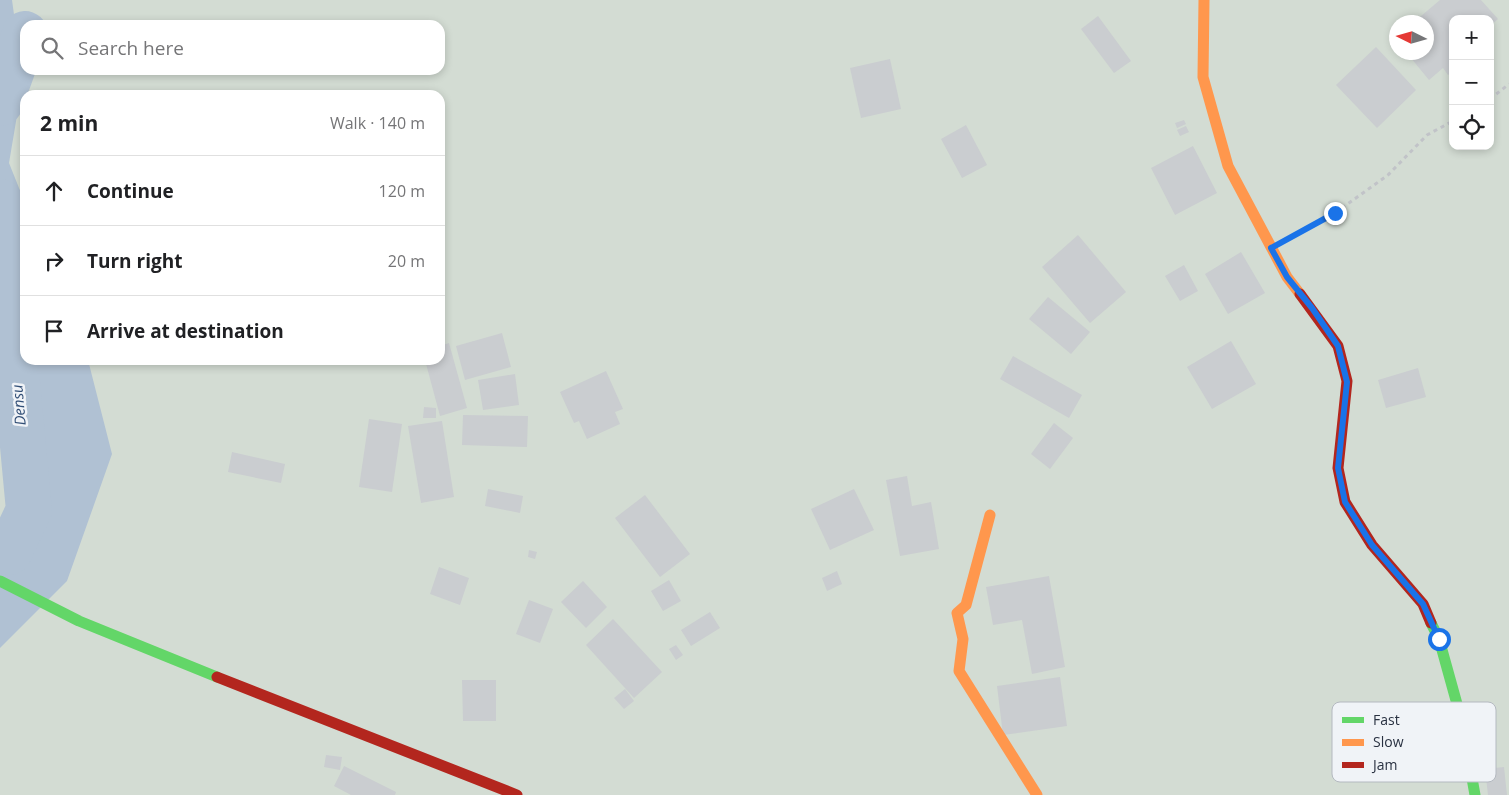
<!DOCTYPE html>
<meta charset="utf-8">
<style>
:root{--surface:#fff;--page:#f6f6f6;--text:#202124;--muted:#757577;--line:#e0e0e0}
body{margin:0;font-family:"Open Sans",sans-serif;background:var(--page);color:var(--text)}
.controls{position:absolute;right:15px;top:15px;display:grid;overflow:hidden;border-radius:10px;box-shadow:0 2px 8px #0003}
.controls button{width:45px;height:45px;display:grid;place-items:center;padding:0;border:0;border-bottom:1px solid var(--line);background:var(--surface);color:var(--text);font:25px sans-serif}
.compass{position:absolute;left:1389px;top:15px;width:45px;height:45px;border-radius:50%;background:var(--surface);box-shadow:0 2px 8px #0003;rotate:275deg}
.stop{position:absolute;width:15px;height:15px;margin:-11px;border:4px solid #1a73e8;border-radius:50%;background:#fff}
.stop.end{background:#1a73e8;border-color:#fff;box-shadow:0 1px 5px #0008}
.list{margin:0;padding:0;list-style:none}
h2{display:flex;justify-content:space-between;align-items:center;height:65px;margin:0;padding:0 20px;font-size:21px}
h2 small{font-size:16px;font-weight:400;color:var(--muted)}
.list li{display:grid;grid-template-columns:32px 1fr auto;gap:15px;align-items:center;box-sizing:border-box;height:70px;padding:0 20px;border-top:1px solid var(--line)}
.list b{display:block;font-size:19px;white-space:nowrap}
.list em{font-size:16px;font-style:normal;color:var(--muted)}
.icon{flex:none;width:28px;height:28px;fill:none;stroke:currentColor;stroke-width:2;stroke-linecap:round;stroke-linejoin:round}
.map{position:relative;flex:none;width:1509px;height:795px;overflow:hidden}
.search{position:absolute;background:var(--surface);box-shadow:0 2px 8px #0003;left:20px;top:20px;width:425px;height:55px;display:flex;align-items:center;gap:12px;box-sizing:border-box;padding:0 18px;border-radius:15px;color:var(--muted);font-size:19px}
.panel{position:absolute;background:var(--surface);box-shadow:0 2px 8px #0003;left:20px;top:90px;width:425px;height:275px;border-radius:15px}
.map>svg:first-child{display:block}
.green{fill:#d3dcd3;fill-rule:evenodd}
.water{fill:#b0c1d3}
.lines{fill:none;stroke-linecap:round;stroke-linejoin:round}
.river{stroke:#b0c1d3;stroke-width:46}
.building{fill:#cacdd0}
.path{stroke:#c1c3c8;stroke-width:3;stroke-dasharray:4 4;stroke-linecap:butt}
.fast{stroke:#63d668;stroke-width:11}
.slow{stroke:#ff974d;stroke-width:11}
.jam{stroke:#b3261e;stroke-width:11}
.route{stroke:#1a73e8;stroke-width:6}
.labels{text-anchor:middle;stroke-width:5;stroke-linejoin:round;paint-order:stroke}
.water-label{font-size:15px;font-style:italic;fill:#324f76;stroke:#f0f3f7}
.key{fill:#f0f3f7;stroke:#b4b9c0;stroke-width:1}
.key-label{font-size:14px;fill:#293141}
</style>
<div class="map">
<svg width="1509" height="795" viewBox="0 0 1509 795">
<rect width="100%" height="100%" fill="#e2e5e8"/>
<path class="green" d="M0,0H1509V795H0ZM1453,19H1490V146H1453ZM1396,22H1426V52H1396ZM25,25H440V70H25ZM25,95H440V360H25Z"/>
<path class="water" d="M0,0H12L23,80L9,163L25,203V360H88L112,454L67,581L0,648V536L29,490L45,436L0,330Z"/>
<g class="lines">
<g class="river">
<path d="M0,103L25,34"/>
<path d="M0,202L29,510L9,552"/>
</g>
</g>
<g class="building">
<path d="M1440,0H1481L1498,19L1490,26V19H1453V71L1448,75L1443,68L1429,80L1406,52H1426V22H1414Z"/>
<path d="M1098,16L1131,61L1114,73L1081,29Z"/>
<path d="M1376,47L1416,90L1377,128L1336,85Z"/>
<path d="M890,59L901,109L861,118L850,68Z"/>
<path d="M1184,120L1186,124L1177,128L1175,123Z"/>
<path d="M966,125L987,165L962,178L941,139Z"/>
<path d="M1186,126L1189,132L1180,136L1177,130Z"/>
<path d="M1193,146L1217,193L1175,215L1151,168Z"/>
<path d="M1078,235L1126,292L1090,323L1042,267Z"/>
<path d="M1241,252L1265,293L1228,314L1205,274Z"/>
<path d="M1184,265L1198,291L1180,301L1165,276Z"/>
<path d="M1048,297L1090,332L1071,354L1029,319Z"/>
<path d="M502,333L511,367L465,380L456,346Z"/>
<path d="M1231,341L1256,384L1212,409L1187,367Z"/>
<path d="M449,343L467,408L440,416L425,360H440V346Z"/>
<path d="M1013,356L1082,395L1069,418L1000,379Z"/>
<path d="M1418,368L1426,397L1386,408L1378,380Z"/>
<path d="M606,371L623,409L615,412L620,424L587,439L579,421L574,423L560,392Z"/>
<path d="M515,374L519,405L483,410L478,380Z"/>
<path d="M424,407L436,408V418H423Z"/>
<path d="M463,415L528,416L527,447L462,445Z"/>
<path d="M369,419L402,424L392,492L359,487Z"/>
<path d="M442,421L454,497L421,503L408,426Z"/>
<path d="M1054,423L1073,438L1050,469L1031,454Z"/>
<path d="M232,452L285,464L281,483L228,472Z"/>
<path d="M907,476L912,506L931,502L939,549L900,556L886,480Z"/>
<path d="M488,489L523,496L520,513L485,506Z"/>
<path d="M854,489L874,530L830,550L811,509Z"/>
<path d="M645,495L690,554L660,577L615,518Z"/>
<path d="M529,550L537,552L535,559L528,557Z"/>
<path d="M439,567L469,578L460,605L430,594Z"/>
<path d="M837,571L842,584L827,591L822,578Z"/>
<path d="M1049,576L1065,667L1032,674L1022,620L993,625L986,587Z"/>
<path d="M669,580L681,601L663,611L651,591Z"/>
<path d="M583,581L607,607L586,628L561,602Z"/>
<path d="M529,600L553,609L540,643L516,634Z"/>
<path d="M710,612L720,628L691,646L681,630Z"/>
<path d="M613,619L662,672L634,698L586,645Z"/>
<path d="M676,645L683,655L676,660L669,649Z"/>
<path d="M1060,677L1067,726L1003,735L997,686Z"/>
<path d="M462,680H496V721H463Z"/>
<path d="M625,689L634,701L624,709L614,698Z"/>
<path d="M326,755L342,757L340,770L324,767Z"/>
<path d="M344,766L396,792L395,795H351L334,786Z"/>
<path d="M1504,767L1507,795H1488L1485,769Z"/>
</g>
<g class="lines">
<g class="path">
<path d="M1490,99L1509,84"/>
<path d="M1293,235L1335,213L1388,175L1427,135L1453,121"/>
</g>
<g class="fast">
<path d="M0,581L79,621L217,677"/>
<path d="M1431,623L1439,639L1462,722L1475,795"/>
</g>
<g class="slow">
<path d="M1204,0L1203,77L1228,166L1287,277L1300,294"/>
<path d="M990,515L966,605L957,613L963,639L959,671L1037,795"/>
</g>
<g class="jam">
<path d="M1300,294L1338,346L1347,381L1338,468L1345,502L1372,545L1423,604L1431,623"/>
<path d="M217,677L517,795"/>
</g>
</g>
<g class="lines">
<path class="route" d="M1335,213L1271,248L1287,277L1312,308L1338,346L1347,382L1338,468L1345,502L1372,545L1423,604L1439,639"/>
</g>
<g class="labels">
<g class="water-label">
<text transform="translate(19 405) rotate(-95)" y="5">Densu</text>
</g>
</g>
<rect x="1332" y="702" width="164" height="80" rx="8" class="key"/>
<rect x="1342" y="717" width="22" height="6" fill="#63d668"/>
<rect x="1342" y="739" width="22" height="7" fill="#ff974d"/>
<rect x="1342" y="762" width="22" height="6" fill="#b3261e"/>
<g class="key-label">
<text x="1373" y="725">Fast</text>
<text x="1373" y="747">Slow</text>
<text x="1373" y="770">Jam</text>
</g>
</svg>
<div class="controls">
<button>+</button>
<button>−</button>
<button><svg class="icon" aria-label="locate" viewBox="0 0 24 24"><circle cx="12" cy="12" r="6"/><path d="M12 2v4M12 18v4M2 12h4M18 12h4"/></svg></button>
</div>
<svg class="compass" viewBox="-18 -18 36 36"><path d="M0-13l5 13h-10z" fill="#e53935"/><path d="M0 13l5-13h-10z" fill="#757577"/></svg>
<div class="stop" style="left:1439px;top:639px"></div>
<div class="stop end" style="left:1335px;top:213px"></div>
<div class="search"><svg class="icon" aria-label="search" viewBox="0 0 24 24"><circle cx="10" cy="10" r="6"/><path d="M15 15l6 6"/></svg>Search here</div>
<section class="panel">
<h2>2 min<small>Walk · 140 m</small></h2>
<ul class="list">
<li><svg class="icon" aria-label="ahead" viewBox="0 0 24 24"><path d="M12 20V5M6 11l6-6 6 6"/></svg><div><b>Continue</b></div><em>120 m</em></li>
<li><svg class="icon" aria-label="right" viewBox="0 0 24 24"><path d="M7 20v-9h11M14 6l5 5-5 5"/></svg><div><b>Turn right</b></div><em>20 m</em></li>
<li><svg class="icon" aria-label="arrive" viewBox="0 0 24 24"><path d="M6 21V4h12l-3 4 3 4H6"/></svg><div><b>Arrive at destination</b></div></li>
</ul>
</section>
</div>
